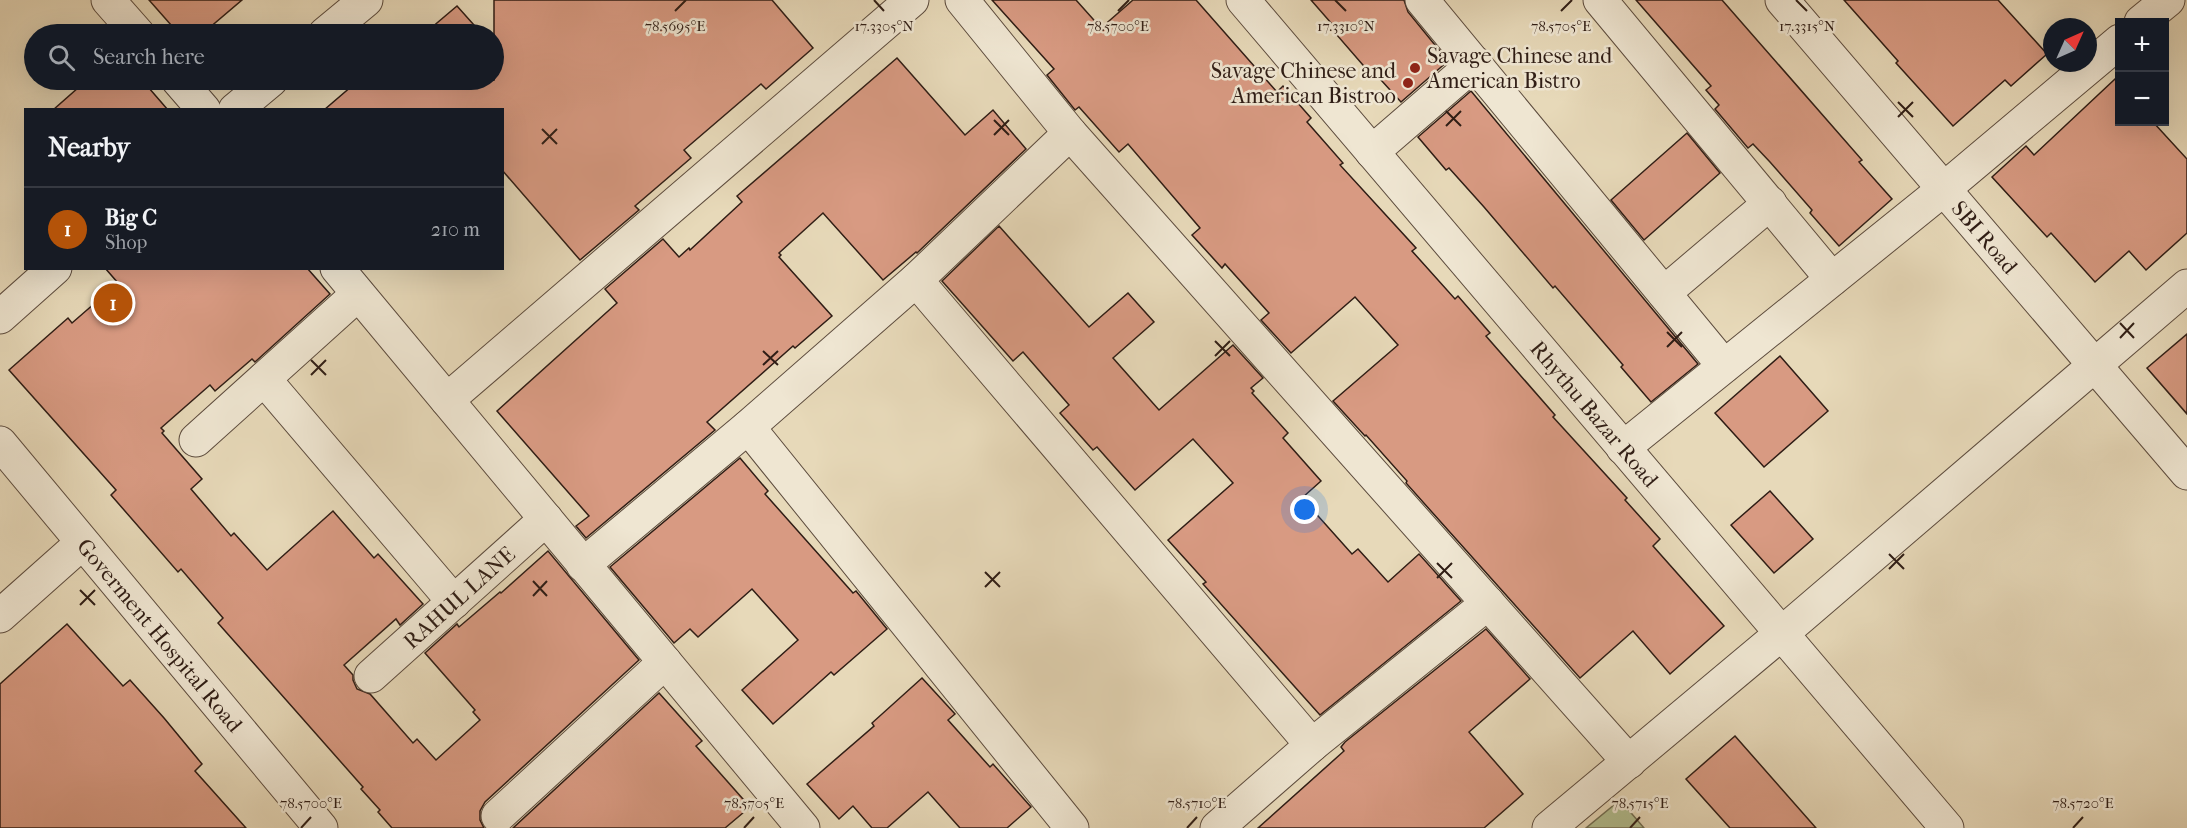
<!DOCTYPE html>
<meta charset="utf-8">
<style>
:root{--surface:#171b24;--page:#20242c;--text:#f1f3f6;--muted:#9ea1a6;--line:#363941;--accent:#b45309}
body{margin:0;font-family:"IM FELL French Canon",serif;background:var(--page);color:var(--text)}
.controls{position:absolute;right:18px;top:18px;display:grid;overflow:hidden;border-radius:0px;box-shadow:0 6px 24px #0002}
.controls button{width:54px;height:54px;display:grid;place-items:center;padding:0;border:0;border-bottom:2px solid var(--line);background:var(--surface);color:var(--text);font:30px sans-serif}
.compass{position:absolute;left:2043px;top:18px;width:54px;height:54px;border-radius:50%;background:var(--surface);box-shadow:0 6px 24px #0002;rotate:45deg}
.you{position:absolute;left:1305px;top:510px;width:21px;height:21px;margin:-15px;border:4px solid #fff;border-radius:50%;background:#1a73e8;box-shadow:0 0 0 9px #1a73e833}
.badge{display:grid;place-items:center;width:39px;height:39px;border-radius:50%;background:var(--accent);color:#fff;font-size:20px;font-weight:700}
.pin{position:absolute;translate:-50% -50%;border:3px solid #fff;box-shadow:0 2px 6px #0006}
.list{margin:0;padding:0;list-style:none}
h2{display:flex;justify-content:space-between;align-items:center;height:78px;margin:0;padding:0 24px;font-size:26px}
h2 small{font-size:20px;font-weight:400;color:var(--muted)}
.list li{display:grid;grid-template-columns:39px 1fr auto;gap:18px;align-items:center;box-sizing:border-box;height:84px;padding:0 24px;border-top:2px solid var(--line)}
.list b{display:block;font-size:22px;white-space:nowrap}
.list p{margin:0;font-size:20px;white-space:nowrap;color:var(--muted)}
.list em{font-size:20px;font-style:normal;color:var(--muted)}
.icon{flex:none;width:33px;height:33px;fill:none;stroke:currentColor;stroke-width:2;stroke-linecap:round;stroke-linejoin:round}
.map{position:relative;flex:none;width:2187px;height:828px;overflow:hidden}
.search{position:absolute;background:var(--surface);box-shadow:0 6px 24px #0002;left:24px;top:24px;width:480px;height:66px;display:flex;align-items:center;gap:15px;box-sizing:border-box;padding:0 21px;border-radius:33px;color:var(--muted);font-size:22px}
.panel{position:absolute;background:var(--surface);box-shadow:0 6px 24px #0002;left:24px;top:108px;width:480px;height:162px;border-radius:0px}
.map>svg:first-child{display:block}
.green{fill:#b3c091;stroke:#716e53;stroke-width:1.5}
.building{fill:#d89a82;stroke:#2f1d15;stroke-width:1.5}
.lines{fill:none;stroke-linecap:round;stroke-linejoin:round}
.minor-casing{stroke:#5d4c3e;stroke-width:35}
.minor{stroke:#efe6d2;stroke-width:33}
.ticks{fill:none;stroke:#2f1d15;stroke-width:2}
.poi-dot{fill:#8f2418;stroke:#efe6d2;stroke-width:2}
.labels{text-anchor:middle;stroke-width:5;stroke-linejoin:round;paint-order:stroke}
.poi-label{font-size:22px;fill:#2f1d15;stroke:#efe6d2;text-anchor:start}
.street-label{font-size:22px;fill:#2f1d15;stroke:#efe6d2}
.ticks-label{font-size:15px;text-anchor:middle;fill:#2f1d15;stroke:#efe6d2;stroke-width:5;stroke-linejoin:round;paint-order:stroke}
</style>
<div class="map">
<svg width="2187" height="828" viewBox="0 0 2187 828">
<rect width="100%" height="100%" fill="#e7d9b9"/>
<filter id="stains"><feTurbulence type="fractalNoise" baseFrequency=".00333" numOctaves="4"/><feColorMatrix values="0 0 0 0 .2 0 0 0 0 .09 0 0 0 0 .02 0 0 0 .5 -.17"/></filter>
<radialGradient id="worn" r=".72"><stop offset=".6" stop-color="#630" stop-opacity="0"/><stop offset="1" stop-color="#630" stop-opacity=".3"/></radialGradient>
<path class="green" d="M1620,800L1644,828H1586Z"/>
<g class="building">
<path d="M149,0H242L202,34H179Z"/>
<path d="M494,0H772L813,48L766,89L761,84L684,150L691,158L635,206L639,210L580,260L502,170V110H324L359,80H494Z"/>
<path d="M992,0H1076L1101,28L1133,0H1196L1277,92L1283,86L1311,118L1307,122L1343,163L1340,165L1416,248L1412,251L1455,299L1458,296L1490,333L1486,336L1555,415L1553,417L1627,498L1625,500L1660,539L1653,546L1724,626L1670,674L1633,631L1580,678L1406,483L1407,481L1366,435L1365,436L1333,401L1398,345L1355,297L1291,353L1261,320L1269,313L1225,264L1222,268L1192,235L1200,228L1128,144L1119,152L1079,107L1075,110L1047,75L1054,69Z"/>
<path d="M1311,0H1404L1408,12L1448,61L1401,102L1371,69L1369,72L1336,34L1339,32Z"/>
<path d="M1636,0H1722L1862,160L1859,162L1892,199L1839,246L1810,213L1812,210L1770,162L1753,144L1748,148L1715,109L1719,105L1706,90L1711,86Z"/>
<path d="M1844,0H1998L2047,54L2011,86L2005,80L1953,126L1896,63L1898,61Z"/>
<path d="M457,6L482,34H424Z"/>
<path d="M897,58L965,135L993,110L1026,149L917,253L916,252L883,280L823,213L779,253L781,255L779,257L832,316L795,348L793,346L707,422L715,430L586,538L576,526L589,516L497,411L617,303L605,289L663,239L679,257L689,248L690,250L742,202L737,196Z"/>
<path d="M2115,79L2120,84V122H2153L2187,159V233L2146,270L2129,251L2095,282L2051,233L2047,237L1992,177L2026,146L2034,155Z"/>
<path d="M87,80H142L168,110H53Z"/>
<path d="M1471,91L1698,364L1651,402L1621,367L1623,365L1555,286L1553,288L1484,207L1449,168L1446,170L1418,137Z"/>
<path d="M1687,133L1720,173L1644,240L1611,200Z"/>
<path d="M999,226L1089,327L1128,293L1154,322L1113,358L1159,410L1233,345L1263,378L1251,388L1254,391L1252,393L1288,433L1283,438L1321,481L1302,498L1352,554L1358,549L1388,582L1419,554L1461,601L1320,715L1203,584L1206,582L1168,540L1233,483L1193,439L1135,490L1097,447L1093,450L1060,413L1069,405L1023,352L1013,361L942,281Z"/>
<path d="M105,268H307L330,294L255,362L252,359L215,391L210,385L161,428L164,431L162,433L202,479L191,489L231,536L234,533L267,570L333,511L374,558L378,554L423,604L400,625L396,619L344,665L353,675V680L357,689L370,694L413,743L417,739L436,760L480,720L473,712L475,710L425,653L457,624L459,627L500,592L501,593L548,551L639,660L485,802L480,811V820L484,828H392L378,812L380,810L361,789L363,787L218,623L223,618L181,569L178,572L111,495L116,490L9,370L68,318L72,323L118,283Z"/>
<path d="M2187,334V414L2147,368Z"/>
<path d="M1780,356L1828,411L1764,467L1715,413Z"/>
<path d="M740,458L768,491L765,494L853,593L856,591L887,629L834,675L831,672L773,724L742,690L798,640L752,589L698,637L690,629L674,643L610,567Z"/>
<path d="M1770,491L1813,539L1774,573L1731,525Z"/>
<path d="M67,624L123,686L130,680L164,718L202,764L195,771L246,828H0V684Z"/>
<path d="M1486,629L1530,679L1469,732L1523,794L1484,828H1258L1344,751L1341,747L1345,742Z"/>
<path d="M922,678L955,714L948,720L990,767L993,764L1031,807L1007,828H960L928,792L887,828H872L853,806L839,819L807,784L874,726L872,723Z"/>
<path d="M659,693L702,741L696,746L750,807L725,828H513Z"/>
<path d="M1735,736L1816,828H1730L1686,779Z"/>
</g>
<g class="lines">
<defs>
<g id="minor">
<path d="M108,0L138,34"/>
<path d="M962,0L1070,133L1629,762"/>
<path id="s1" d="M1243,0L1947,828"/>
<path d="M1422,0L1724,366"/>
<path d="M1600,0L1832,279"/>
<path id="s2" d="M1782,0L2187,473"/>
<path d="M2141,22L2168,0"/>
<path d="M325,34L366,0"/>
<path d="M178,80L204,110"/>
<path d="M235,110L271,80"/>
<path d="M1372,152L1475,63"/>
<path d="M337,268L803,828"/>
<path d="M916,280L1312,745"/>
<path d="M1664,293L1770,203"/>
<path d="M0,317L55,268"/>
<path d="M264,379L454,602"/>
<path d="M447,400L912,0"/>
<path d="M748,427L1072,828"/>
<path d="M196,440L358,294"/>
<path id="s3" d="M0,443L321,828"/>
<path d="M1623,448L1944,189L2120,41"/>
<path d="M583,565L748,427L916,280L1070,133"/>
<path d="M0,616L82,543"/>
<path id="s4" d="M371,676L546,519"/>
<path d="M498,816L665,662"/>
<path d="M1217,828L1312,745L1488,603"/>
<path d="M1549,828L1781,634L2187,286"/>
</g>
</defs>
<use href="#minor" class="minor-casing"/>
<use href="#minor" class="minor"/>
</g>
<path class="ticks" d="M874,0L884,11M1335,0L1346,11M1796,0L1807,11M675,11L686,0M1118,11L1129,0M1561,11L1572,0M1898,102L1913,117M1446,111L1461,126M1898,117L1913,102M994,120L1009,135M1446,126L1461,111M542,129L557,144M994,135L1009,120M542,144L557,129M2120,323L2134,338M1667,332L1682,347M2120,338L2134,323M1215,341L1230,356M1667,347L1682,332M763,351L778,365M1215,356L1230,341M311,360L326,375M763,365L778,351M311,375L326,360M1889,554L1904,569M1437,563L1452,578M1889,569L1904,554M985,572L1000,587M1437,578L1452,563M533,581L547,596M985,587L1000,572M80,590L95,605M533,596L547,581M80,605L95,590M301,828L311,817M744,828L754,817M1187,828L1197,817M1630,828L1640,817M2073,828L2083,817"/>
<g class="poi-dot">
<circle cx="1415" cy="68" r="6"/>
<circle cx="1408" cy="83" r="6"/>
</g>
<g class="labels">
<g class="poi-label">
<text x="1427" y="63">Savage Chinese and<tspan x="1427" dy="25">American Bistro</tspan></text>
<text x="1396" y="78" text-anchor="end">Savage Chinese and<tspan x="1396" dy="25">American Bistroo</tspan></text>
</g>
<g class="street-label">
<text dy="8" stroke="none"><textPath href="#s2" startOffset="312">SBI Road</textPath></text>
<text dy="8" stroke="none"><textPath href="#s1" startOffset="543">Rhythu Bazar Road</textPath></text>
<text dy="8" stroke="none"><textPath href="#s4" startOffset="118">RAHUL LANE</textPath></text>
<text dy="8" stroke="none"><textPath href="#s3" startOffset="250">Goverment Hospital Road</textPath></text>
</g>
</g>
<g class="ticks-label">
<text x="1807" y="31">17.3315°N</text>
<text x="675" y="31">78.5695°E</text>
<text x="884" y="31">17.3305°N</text>
<text x="1118" y="31">78.5700°E</text>
<text x="1346" y="31">17.3310°N</text>
<text x="1561" y="31">78.5705°E</text>
<text x="311" y="808">78.5700°E</text>
<text x="1197" y="808">78.5710°E</text>
<text x="754" y="808">78.5705°E</text>
<text x="1640" y="808">78.5715°E</text>
<text x="2083" y="808">78.5720°E</text>
</g>
<rect width="100%" height="100%" filter="url(#stains)"/>
<rect width="100%" height="100%" fill="url(#worn)"/>
</svg>
<div class="controls">
<button>+</button>
<button>−</button>
</div>
<svg class="compass" viewBox="-18 -18 36 36"><path d="M0-13l5 13h-10z" fill="#e53935"/><path d="M0 13l5-13h-10z" fill="#9ea1a6"/></svg>
<div class="you"></div>
<div class="pin badge" style="left:113px;top:303px">1</div>
<div class="search"><svg class="icon" aria-label="search" viewBox="0 0 24 24"><circle cx="10" cy="10" r="6"/><path d="M15 15l6 6"/></svg>Search here</div>
<section class="panel">
<h2>Nearby<small></small></h2>
<ul class="list">
<li><span class="badge">1</span><div><b>Big C</b><p>Shop</p></div><em>210 m</em></li>
</ul>
</section>
</div>
